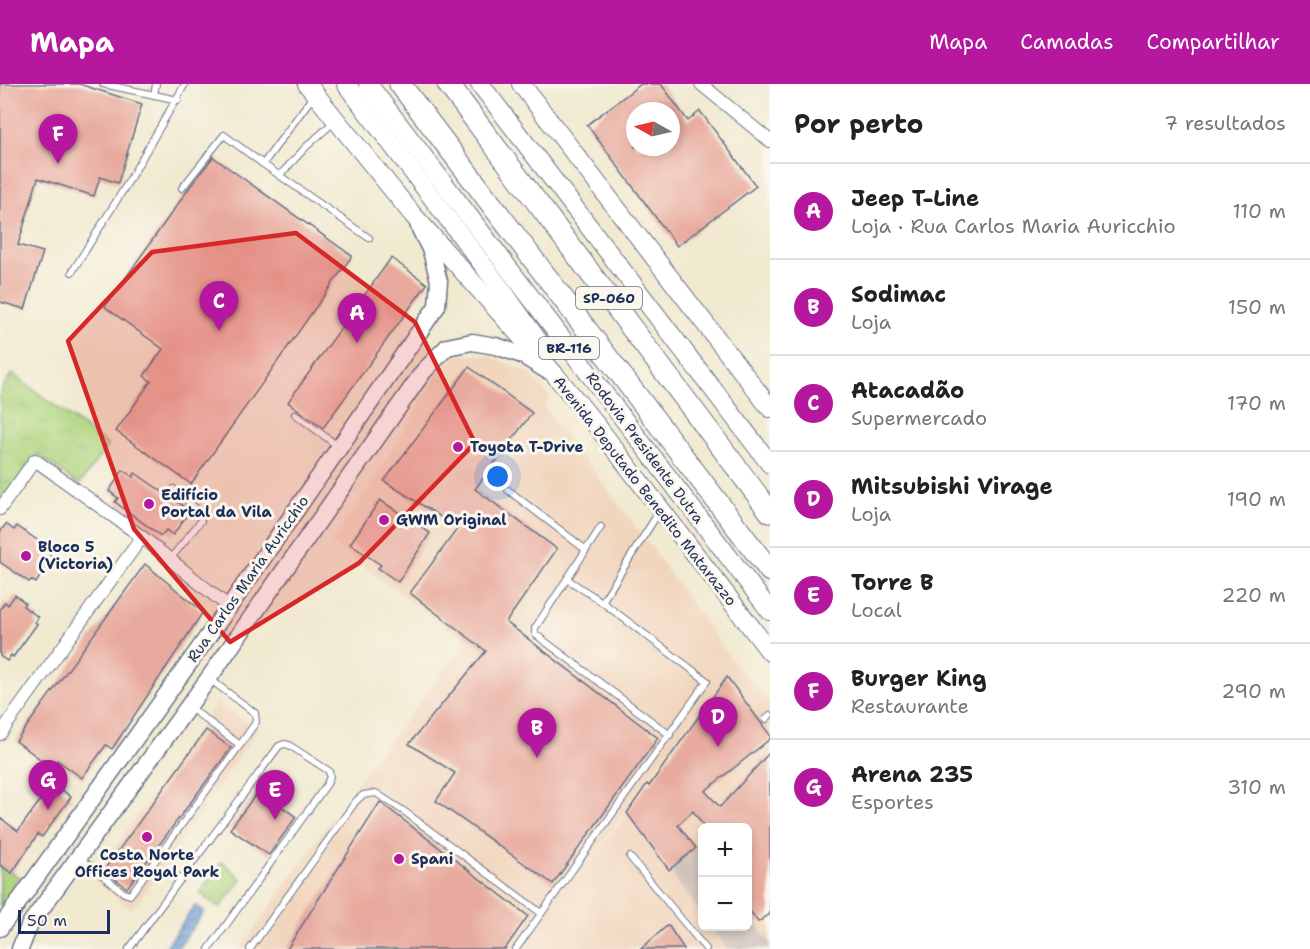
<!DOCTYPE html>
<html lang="pt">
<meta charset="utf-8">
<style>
:root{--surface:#fff;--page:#f6f6f6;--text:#222;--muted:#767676;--line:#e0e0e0;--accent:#b5179e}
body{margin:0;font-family:"Shantell Sans",sans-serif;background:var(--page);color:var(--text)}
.controls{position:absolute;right:18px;bottom:18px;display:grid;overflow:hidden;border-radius:9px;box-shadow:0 3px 9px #0003}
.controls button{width:54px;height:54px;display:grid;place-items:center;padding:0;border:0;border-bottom:2px solid var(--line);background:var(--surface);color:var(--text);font:30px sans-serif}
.compass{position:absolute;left:626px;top:18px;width:54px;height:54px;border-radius:50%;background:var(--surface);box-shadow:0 3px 9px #0003;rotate:278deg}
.scale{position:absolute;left:18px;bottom:15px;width:92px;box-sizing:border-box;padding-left:6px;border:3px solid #1b2f5e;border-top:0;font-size:16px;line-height:21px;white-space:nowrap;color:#1b2f5e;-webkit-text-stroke:4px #fbf7ec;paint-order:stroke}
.you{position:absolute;left:498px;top:393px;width:21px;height:21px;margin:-15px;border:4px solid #fff;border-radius:50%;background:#1a73e8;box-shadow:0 0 0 9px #1a73e833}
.badge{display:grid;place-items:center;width:39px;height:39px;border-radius:50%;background:var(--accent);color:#fff;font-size:20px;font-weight:700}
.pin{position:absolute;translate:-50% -50px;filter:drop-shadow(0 2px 3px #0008)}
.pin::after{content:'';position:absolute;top:32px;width:21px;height:18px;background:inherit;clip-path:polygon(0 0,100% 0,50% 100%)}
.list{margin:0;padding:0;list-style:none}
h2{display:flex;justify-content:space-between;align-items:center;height:78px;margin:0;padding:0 24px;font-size:26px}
h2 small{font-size:20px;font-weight:400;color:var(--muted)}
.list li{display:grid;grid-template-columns:39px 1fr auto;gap:18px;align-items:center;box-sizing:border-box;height:96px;padding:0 24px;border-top:2px solid var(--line)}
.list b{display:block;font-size:22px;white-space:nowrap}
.list p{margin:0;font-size:20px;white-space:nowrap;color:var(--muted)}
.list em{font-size:20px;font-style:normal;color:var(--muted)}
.map{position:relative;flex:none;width:770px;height:865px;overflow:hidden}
header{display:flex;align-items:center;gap:36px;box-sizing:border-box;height:84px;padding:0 30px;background:var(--accent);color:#fff}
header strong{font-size:28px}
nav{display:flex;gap:33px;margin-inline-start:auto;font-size:21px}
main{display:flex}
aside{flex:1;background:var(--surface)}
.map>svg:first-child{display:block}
.built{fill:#f1d5bd;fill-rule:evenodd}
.industrial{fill:#cec1ba}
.green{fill:#afd57f;stroke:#65826e;stroke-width:1.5}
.park{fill:url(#park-tufts);stroke:#65826e;stroke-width:1.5}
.water{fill:url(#water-rules);stroke:#42669a;stroke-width:1.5}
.building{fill:#e8aa9e;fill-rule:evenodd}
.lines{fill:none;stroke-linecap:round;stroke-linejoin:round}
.service-casing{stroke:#667086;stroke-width:8}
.minor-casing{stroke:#667086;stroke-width:14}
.secondary-casing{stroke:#667086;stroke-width:19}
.primary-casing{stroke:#667086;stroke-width:20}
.motorway-casing{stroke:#667086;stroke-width:23}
.service{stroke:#fff;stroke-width:6}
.minor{stroke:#fff;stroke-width:12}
.secondary{stroke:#fff;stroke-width:16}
.primary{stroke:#fff;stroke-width:18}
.motorway{stroke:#fff;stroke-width:21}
.marked{fill:#d62828;fill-opacity:0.2;stroke:#d62828;stroke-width:4.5;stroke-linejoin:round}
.poi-dot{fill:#b5179e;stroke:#fbf7ec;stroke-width:2}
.labels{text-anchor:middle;stroke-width:6;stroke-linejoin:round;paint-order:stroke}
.shield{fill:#fbf7ec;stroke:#5e6b89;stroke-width:1.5}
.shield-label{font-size:14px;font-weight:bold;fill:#1b2f5e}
.poi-label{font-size:15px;font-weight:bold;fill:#1b2f5e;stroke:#fbf7ec;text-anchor:start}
.street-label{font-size:15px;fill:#1b2f5e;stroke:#fbf7ec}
</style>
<header>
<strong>Mapa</strong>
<nav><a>Mapa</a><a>Camadas</a><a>Compartilhar</a></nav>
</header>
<main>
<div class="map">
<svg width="770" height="865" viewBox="0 0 770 865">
<defs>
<pattern id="park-tufts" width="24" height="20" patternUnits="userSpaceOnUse" patternTransform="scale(1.5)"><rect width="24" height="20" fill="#afd57f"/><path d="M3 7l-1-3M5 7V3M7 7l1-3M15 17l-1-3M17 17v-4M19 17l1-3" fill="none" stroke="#96b770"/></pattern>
<pattern id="water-rules" width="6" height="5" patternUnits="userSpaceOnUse" patternTransform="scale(1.5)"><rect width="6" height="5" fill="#6a9dd6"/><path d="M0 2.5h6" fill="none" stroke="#5680b1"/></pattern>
</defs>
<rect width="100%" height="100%" fill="#fbf7ec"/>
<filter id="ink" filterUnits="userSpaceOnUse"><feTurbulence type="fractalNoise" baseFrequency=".0167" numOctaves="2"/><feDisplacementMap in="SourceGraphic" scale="12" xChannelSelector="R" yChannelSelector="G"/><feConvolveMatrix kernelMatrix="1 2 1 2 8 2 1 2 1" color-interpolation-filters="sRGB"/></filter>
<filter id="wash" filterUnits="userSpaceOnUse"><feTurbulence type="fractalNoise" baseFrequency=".008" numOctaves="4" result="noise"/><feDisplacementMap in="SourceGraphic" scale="24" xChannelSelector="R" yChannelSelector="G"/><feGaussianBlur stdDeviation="1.35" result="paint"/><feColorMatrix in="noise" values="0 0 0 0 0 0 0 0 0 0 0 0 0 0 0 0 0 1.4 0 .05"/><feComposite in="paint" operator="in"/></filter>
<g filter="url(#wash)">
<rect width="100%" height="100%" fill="#f1e9d0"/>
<g class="built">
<path d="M459,271H488L531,290L550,314L544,323L643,452L733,578L770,620V865H240L360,695L467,557L331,459L371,400L446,277ZM707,613H708L578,798L631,717ZM702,744H748V842H702Z"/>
<path d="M217,619L258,645L132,826L93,794Z"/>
</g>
<g class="industrial">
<path d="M696,764L702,773V831L669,786Z"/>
<path d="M748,830L770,859V865H728L711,843L748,842Z"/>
</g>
<path class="green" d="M222,778L242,795L219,824L200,809Z"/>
<g class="park">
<path d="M12,290L108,361L79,401L37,370L0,420V307Z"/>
<path d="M0,781L20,794L0,822Z"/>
</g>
<path class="water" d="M195,821L204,828L177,865H170L166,863Z"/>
<g id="blocks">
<g class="building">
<path d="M0,0H79L142,20L118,99L100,93L94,112L38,94L18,161L43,168L25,225L0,218Z"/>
<path d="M641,0H661L688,37L700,27L756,102L677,162L587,41ZM635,27H671V63H635Z"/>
<path d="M213,73L352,172L191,400L116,347L151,297L144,292L163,265L105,223L189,104Z"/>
<path d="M391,174L427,200L323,344L288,318Z"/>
<path d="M469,283L532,329L475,405L557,465L506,538L658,654L553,800L436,717L455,689L409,660L486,567L410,509L458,444L384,397Z"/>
<path d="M123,386L133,393L135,389L183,422L180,426L187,431L173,451L166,446L161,452L115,418L118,414L109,407Z"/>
<path d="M380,416L430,449L398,498L378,484L381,481L350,460Z"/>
<path d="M6,440L14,446L17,442L50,465L47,468L57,476L50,486L46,483L36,499L31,496L29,498L0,478V448Z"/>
<path d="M145,480L203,528L112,665L106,661L82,694L57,676L52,684L16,657Z"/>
<path d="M15,511L25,519L23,522L38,533L35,538L37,540L13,573L11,571L7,577L0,572V525L5,518L8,521Z"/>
<path d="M727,593L770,651V655L705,707L720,723L770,668V830L758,838L747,823V744H705L693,727L678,741L696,764L669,786L627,729L647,700L649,702Z"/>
<path d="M206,646L231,664L127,804L104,786Z"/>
<path d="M53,699L71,713L42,753L38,750L12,789L0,781V734L18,747Z"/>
<path d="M259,706L296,733L269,771L230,745Z"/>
<path d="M380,718L528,832L505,865H287Z"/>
<path d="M668,841L684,865H641Z"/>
</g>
</g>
</g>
<g filter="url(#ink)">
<use href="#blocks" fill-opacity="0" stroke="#667086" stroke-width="1.5"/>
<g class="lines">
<defs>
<g id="service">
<path d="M103,0L178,16"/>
<path d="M154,11L156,0"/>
<path d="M263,80L314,11"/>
<path d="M280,91L306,63L335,37"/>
<path d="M182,104L224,51L263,80L369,154"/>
<path d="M72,188L127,100L185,0"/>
<path d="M295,330L339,363"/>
<path d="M508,406L586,466"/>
<path d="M601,443L535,544V550L670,651"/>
<path d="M170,475L201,437L199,427L174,405"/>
<path d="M602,518L659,428"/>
<path d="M211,596L255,629L256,638L240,661"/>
<path d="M766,635L770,631"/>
<path d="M630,773L706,865"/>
<path d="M80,776L91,782L124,809L130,811L240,661L189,623"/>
<path d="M129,865L279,662L284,660L289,661L329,687L330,692L327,700L209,865"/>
<path d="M250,865L356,717L363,711L376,709L405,728L541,829"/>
<path d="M516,865L707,597L602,518L567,495"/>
</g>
<g id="minor">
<path d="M701,0L770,57"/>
<path d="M0,425L35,376L142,453L229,523"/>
<path d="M0,650L142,453"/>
</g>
<g id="secondary">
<path d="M0,844L229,523L437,222L439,197L431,167L419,143"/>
<path d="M20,865L30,840L209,594L423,288L447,263L472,258L496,262L522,271L546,286"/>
</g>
<g id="primary">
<path d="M307,0L413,131L556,292L597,342L770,568"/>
<path d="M346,0L502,206L539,258"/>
<path d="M368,0L770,527"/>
<path d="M480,0L770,380"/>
<path d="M521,0L770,324"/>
</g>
<g id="motorway">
<path d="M400,0L770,487"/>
<path d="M448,0L770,428"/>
</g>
</defs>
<use href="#service" class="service-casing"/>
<use href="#minor" class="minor-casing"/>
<use href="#secondary" class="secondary-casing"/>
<use href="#primary" class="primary-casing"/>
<use href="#motorway" class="motorway-casing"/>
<use href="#service" class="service"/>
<use href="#minor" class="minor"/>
<use href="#secondary" class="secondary"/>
<use href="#primary" class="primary"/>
<use href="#motorway" class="motorway"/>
</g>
</g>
<path class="marked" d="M296,149L415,238L475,359L359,479L230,558L134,445L68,257L152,168Z"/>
<g class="poi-dot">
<circle cx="458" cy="363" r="6"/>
<circle cx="149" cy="420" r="6"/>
<circle cx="384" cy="436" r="6"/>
<circle cx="26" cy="472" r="6"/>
<circle cx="147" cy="753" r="6"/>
<circle cx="399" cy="775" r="6"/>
</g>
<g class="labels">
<g class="shield">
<rect x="576" y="203" width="66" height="22" rx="4.5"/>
<rect x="539" y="253" width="60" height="22" rx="4.5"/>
</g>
<g class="shield-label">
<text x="609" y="219">SP-060</text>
<text x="569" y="269">BR-116</text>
</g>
<g class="poi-label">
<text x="470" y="368">Toyota T-Drive</text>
<text x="161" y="416">Edifício<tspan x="161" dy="17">Portal da Vila</tspan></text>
<text x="396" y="441">GWM Original</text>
<text x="38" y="468">Bloco 5<tspan x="38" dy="17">(Victoria)</tspan></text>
<text x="147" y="776" text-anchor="middle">Costa Norte<tspan x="147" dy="17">Offices Royal Park</tspan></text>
<text x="411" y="780">Spani</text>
</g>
<g class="street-label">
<text transform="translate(645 364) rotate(53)" y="5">Rodovia Presidente Dutra</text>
<text transform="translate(645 407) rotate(52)" y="5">Avenida Deputado Benedito Matarazzo</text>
<text transform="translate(248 495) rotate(-55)" y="5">Rua Carlos Maria Auricchio</text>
</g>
</g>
</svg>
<div class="controls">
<button>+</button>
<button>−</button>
</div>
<svg class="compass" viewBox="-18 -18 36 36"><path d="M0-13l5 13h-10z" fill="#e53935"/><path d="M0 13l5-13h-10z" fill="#767676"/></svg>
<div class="scale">50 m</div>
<div class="you"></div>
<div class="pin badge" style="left:357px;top:259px">A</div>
<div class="pin badge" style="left:537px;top:674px">B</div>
<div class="pin badge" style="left:219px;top:247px">C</div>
<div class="pin badge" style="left:718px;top:663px">D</div>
<div class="pin badge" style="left:275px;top:736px">E</div>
<div class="pin badge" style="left:58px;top:80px">F</div>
<div class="pin badge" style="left:48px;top:726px">G</div>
</div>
<aside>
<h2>Por perto<small>7 resultados</small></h2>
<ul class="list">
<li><span class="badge">A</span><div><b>Jeep T-Line</b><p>Loja · Rua Carlos Maria Auricchio</p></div><em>110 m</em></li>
<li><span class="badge">B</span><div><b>Sodimac</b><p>Loja</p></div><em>150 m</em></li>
<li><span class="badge">C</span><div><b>Atacadão</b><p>Supermercado</p></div><em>170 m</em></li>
<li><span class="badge">D</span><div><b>Mitsubishi Virage</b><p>Loja</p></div><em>190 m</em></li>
<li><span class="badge">E</span><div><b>Torre B</b><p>Local</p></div><em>220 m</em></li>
<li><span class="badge">F</span><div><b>Burger King</b><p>Restaurante</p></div><em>290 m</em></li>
<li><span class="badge">G</span><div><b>Arena 235</b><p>Esportes</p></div><em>310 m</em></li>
</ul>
</aside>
</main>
